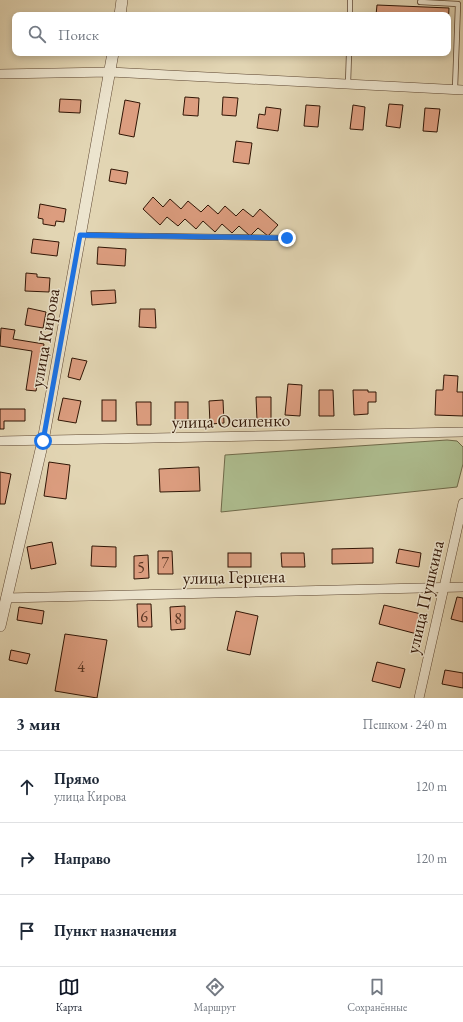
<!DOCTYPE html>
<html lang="ru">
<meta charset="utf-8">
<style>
:root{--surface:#fff;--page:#f6f6f7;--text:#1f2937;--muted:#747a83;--line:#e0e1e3;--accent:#111827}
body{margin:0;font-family:"EB Garamond",serif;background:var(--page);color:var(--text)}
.stop{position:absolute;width:12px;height:12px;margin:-9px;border:3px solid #1a73e8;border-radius:50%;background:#fff}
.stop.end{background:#1a73e8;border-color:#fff;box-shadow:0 1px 4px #0008}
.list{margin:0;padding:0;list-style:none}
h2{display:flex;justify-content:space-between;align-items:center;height:52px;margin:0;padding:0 16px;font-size:17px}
h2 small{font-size:13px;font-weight:400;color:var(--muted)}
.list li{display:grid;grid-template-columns:26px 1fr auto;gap:12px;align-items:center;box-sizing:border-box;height:72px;padding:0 16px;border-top:1px solid var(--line)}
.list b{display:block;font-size:15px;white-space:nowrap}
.list p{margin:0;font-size:13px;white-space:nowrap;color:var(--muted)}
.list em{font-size:13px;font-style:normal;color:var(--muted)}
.icon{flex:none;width:22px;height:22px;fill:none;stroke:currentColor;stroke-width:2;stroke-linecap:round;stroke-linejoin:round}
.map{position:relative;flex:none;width:463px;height:698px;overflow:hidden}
.search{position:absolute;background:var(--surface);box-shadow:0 2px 6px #0003;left:12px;right:12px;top:12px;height:44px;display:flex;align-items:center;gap:10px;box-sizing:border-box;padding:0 14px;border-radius:8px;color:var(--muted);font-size:15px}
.sheet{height:268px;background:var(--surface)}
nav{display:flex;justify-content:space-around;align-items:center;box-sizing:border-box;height:56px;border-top:1px solid var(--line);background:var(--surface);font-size:11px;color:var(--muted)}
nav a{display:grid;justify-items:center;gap:2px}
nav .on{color:var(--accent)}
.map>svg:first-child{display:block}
.green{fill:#aebe90;stroke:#6f6a4a}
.building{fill:#dc9d7f;stroke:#301505}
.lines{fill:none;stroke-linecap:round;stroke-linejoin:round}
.service-casing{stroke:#5c4530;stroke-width:6}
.minor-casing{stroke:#5c4530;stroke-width:10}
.tertiary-casing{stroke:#5c4530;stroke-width:12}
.service{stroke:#ece4ce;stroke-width:4.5}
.minor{stroke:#ece4ce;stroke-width:9}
.tertiary{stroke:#ece4ce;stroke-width:11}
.route{stroke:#1a73e8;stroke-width:5}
.labels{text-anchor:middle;stroke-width:3;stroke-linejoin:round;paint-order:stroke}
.number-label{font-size:16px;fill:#5b3724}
.street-label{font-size:18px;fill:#301505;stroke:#ece4ce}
</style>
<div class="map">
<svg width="463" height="698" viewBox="0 0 463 698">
<rect width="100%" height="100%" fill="#e2d5b3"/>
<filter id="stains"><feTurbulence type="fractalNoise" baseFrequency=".005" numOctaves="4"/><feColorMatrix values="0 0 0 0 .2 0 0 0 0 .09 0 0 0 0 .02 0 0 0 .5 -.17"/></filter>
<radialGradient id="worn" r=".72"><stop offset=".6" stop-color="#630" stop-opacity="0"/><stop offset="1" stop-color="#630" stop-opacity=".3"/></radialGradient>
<path class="green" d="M447,440L457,441L463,447V464L457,487L221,512L225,455Z"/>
<g class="building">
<path d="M377,5L449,8L448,28V15H376Z"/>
<path d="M185,97L199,98L198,116L183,115Z"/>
<path d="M223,97L238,98L236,116L222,115Z"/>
<path d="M60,99L81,100L80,113L59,112Z"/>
<path d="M125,100L140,103L134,137L119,134Z"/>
<path d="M389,104L403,105L400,128L386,126Z"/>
<path d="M306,105L320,106L318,127L304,126Z"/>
<path d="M353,105L365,107L363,130L350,129Z"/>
<path d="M266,107L281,109L278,131L257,128L259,114L265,115Z"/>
<path d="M425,108L440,109L437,132L423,131Z"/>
<path d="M236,141L252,143L249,164L233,162Z"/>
<path d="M111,169L128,172L126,184L109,181Z"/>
<path d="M153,197L163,207L170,199L181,209L188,201L201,212L208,205L218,214L225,206L236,216L243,209L253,217L260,209L278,225L268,236L258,228L250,236L239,226L232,233L222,224L215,232L203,221L196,229L185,219L178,226L167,217L160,225L143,209Z"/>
<path d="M40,204L66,209L64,222L56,221L55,226L43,224V219L38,218Z"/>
<path d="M33,239L59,242L57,256L31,253Z"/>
<path d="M98,247L126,249L125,266L97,264Z"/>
<path d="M26,273L37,274V277L50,278L49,292L25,291Z"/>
<path d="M115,290L116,303L92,305L91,291Z"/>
<path d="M28,308L46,312L43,328L25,325Z"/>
<path d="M140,309H155L156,328L139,327Z"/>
<path d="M1,328L15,330L13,339L44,344L36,391L26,390L32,351L0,346Z"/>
<path d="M72,358L87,361L80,380L68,377Z"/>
<path d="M444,375L458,376L457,392H463V416L435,415L436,390H443Z"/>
<path d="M288,384L302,385L300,416L285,415Z"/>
<path d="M319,390H333L334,416H319Z"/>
<path d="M353,390H368V392H376V402H368V414L354,415Z"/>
<path d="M256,397H271V420H257Z"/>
<path d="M63,398L81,401L76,423L58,420Z"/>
<rect x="102" y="400" width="14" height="21"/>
<path d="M223,400L224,423L210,424L209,401Z"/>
<path d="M136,402H151V425H137Z"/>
<rect x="175" y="402" width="13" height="21"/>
<path d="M0,409H25V421H4V429H0Z"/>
<path d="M49,462L70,465L66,499L44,496Z"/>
<path d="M199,467L200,491L160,492L159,469Z"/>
<path d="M0,472L11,474L5,504H0Z"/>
<path d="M52,542L56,564L31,569L27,547Z"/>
<path d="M92,546L116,547V567L91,566Z"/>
<path d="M373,548V563L332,564V549Z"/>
<path d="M399,549L421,553L419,567L396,563Z"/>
<path d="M158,551H172L173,574H158Z"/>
<rect x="228" y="553" width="23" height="14"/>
<path d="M281,553H304L305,567H282Z"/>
<path d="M148,555L149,578L134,579V556Z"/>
<path d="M457,597L463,598V622L451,619Z"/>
<path d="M137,604H151L152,627H138Z"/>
<path d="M384,605L421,614L417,634L379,624Z"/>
<path d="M185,606V629L171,630L170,607Z"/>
<path d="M19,607L44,611L42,624L17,620Z"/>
<path d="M236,611L258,616L250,655L227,650Z"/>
<path d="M65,634L107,640L97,698L55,691Z"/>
<path d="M11,650L30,654L27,664L9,660Z"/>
<path d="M377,662L405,669L400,688L372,681Z"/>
<path d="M445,670L463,673V688L442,684Z"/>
</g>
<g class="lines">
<defs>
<g id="service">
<path d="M420,2L458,4L455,89"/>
<path d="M350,15V0"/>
<path d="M348,84L349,53"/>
<path d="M80,235L287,238"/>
</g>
<g id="minor">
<path d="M0,74L110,72L463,90"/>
<path d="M0,441L463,432"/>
<path d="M6,598L463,587"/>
<path d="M419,698L463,503"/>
</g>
<g id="tertiary">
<path d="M120,15L122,0"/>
<path d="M0,626L43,441L113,53"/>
</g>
</defs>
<use href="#service" class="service-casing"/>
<use href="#minor" class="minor-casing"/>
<use href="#tertiary" class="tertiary-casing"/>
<use href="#service" class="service"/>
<use href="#minor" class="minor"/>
<use href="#tertiary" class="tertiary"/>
</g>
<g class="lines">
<path class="route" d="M43,441L80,235L287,238"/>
</g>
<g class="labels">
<g class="number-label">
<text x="165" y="568">7</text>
<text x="141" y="573">5</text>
<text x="144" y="622">6</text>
<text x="178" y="624">8</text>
<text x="81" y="672">4</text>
</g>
<g class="street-label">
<text transform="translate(45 338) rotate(-80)" y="6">улица Кирова</text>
<text transform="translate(231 421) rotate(-1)" y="6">улица Осипенко</text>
<text transform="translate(234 577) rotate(-1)" y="6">улица Герцена</text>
<text transform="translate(425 597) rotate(-77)" y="6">улица Пушкина</text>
</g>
</g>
<rect width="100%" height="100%" filter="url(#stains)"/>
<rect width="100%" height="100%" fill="url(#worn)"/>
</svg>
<div class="stop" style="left:43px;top:441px"></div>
<div class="stop end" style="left:287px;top:238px"></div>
<div class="search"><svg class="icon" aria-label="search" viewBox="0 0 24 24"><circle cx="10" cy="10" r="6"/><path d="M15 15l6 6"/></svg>Поиск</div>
</div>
<section class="sheet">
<h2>3 мин<small>Пешком · 240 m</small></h2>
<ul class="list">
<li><svg class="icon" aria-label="ahead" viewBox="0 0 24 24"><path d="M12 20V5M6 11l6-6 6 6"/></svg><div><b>Прямо</b><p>улица Кирова</p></div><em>120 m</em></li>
<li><svg class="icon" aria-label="right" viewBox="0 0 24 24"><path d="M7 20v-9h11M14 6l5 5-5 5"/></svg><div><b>Направо</b></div><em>120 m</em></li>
<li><svg class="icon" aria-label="arrive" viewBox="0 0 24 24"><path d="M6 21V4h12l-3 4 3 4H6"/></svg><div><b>Пункт назначения</b></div></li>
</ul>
</section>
<nav>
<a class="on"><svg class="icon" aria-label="map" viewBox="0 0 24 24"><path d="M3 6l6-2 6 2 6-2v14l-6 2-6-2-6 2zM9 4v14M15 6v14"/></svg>Карта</a>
<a><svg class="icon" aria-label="directions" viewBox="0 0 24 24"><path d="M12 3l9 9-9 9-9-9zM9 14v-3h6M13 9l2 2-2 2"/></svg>Маршрут</a>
<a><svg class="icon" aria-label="saved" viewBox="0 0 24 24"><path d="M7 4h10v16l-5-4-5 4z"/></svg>Сохранённые</a>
</nav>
